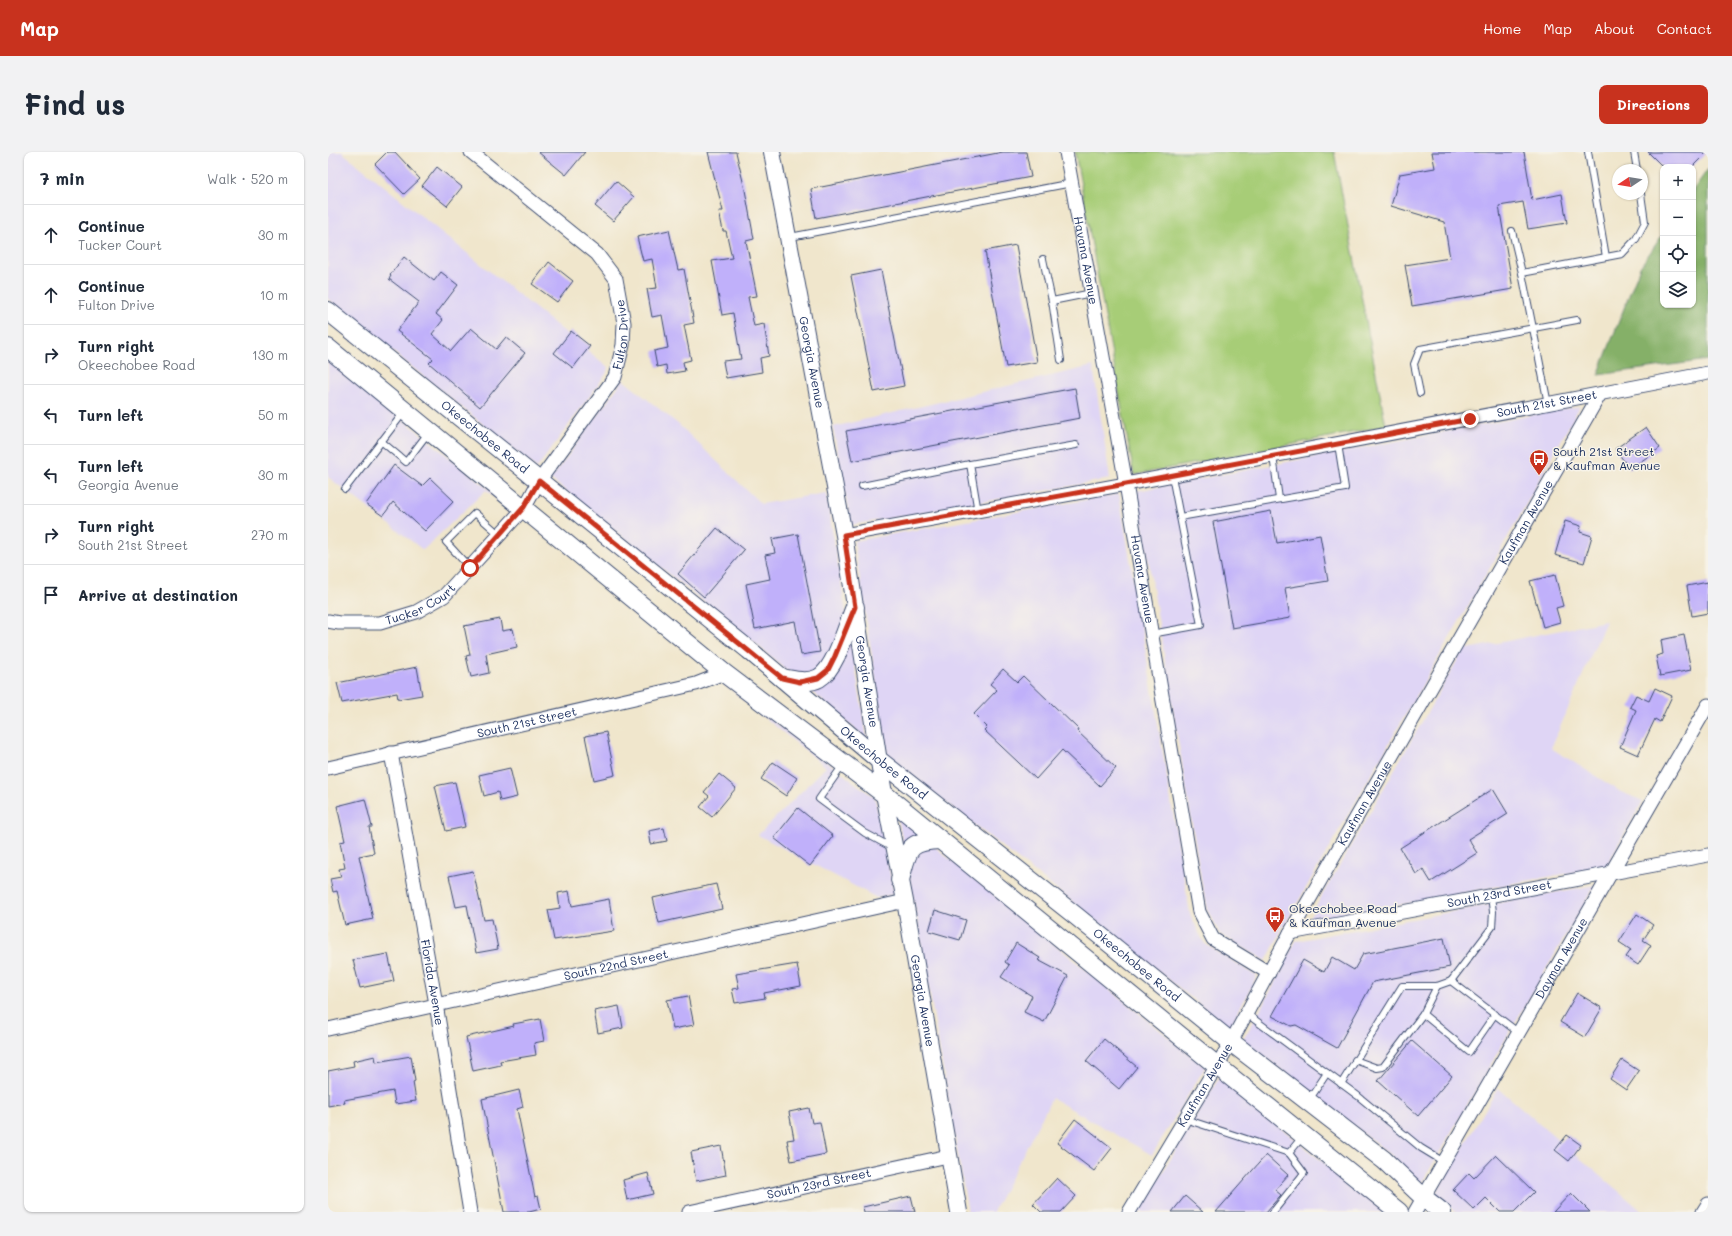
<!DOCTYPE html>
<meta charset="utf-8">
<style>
:root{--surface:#fff;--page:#f2f2f3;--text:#1f2937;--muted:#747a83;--line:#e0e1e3;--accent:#c8321e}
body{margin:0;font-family:Mali,sans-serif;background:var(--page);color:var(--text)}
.controls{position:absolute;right:12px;top:12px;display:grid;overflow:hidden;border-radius:8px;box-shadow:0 1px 3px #0004}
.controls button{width:36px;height:36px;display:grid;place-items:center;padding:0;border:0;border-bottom:1px solid var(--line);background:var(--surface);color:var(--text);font:20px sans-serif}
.compass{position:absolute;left:1284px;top:12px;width:36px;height:36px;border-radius:50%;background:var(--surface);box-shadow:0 1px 3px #0004;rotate:258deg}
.stop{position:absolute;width:12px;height:12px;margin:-9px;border:3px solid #c8321e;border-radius:50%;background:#fff}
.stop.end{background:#c8321e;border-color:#fff;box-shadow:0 1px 4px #0008}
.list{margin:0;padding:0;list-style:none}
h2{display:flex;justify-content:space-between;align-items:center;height:52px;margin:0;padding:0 16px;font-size:17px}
h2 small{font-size:13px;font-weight:400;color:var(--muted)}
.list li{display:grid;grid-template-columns:26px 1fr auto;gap:12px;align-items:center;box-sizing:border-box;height:60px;padding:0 16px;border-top:1px solid var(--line)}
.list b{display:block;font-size:15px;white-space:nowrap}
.list p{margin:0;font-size:13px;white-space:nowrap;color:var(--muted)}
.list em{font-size:13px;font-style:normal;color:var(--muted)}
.icon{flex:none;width:22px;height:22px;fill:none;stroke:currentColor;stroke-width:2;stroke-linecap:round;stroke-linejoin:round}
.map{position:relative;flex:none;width:1380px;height:1060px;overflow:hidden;border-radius:8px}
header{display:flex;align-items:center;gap:24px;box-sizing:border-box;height:56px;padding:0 20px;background:var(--accent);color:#fff}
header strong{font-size:19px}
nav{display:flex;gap:22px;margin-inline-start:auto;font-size:14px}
.intro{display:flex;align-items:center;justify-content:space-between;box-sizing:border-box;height:96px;padding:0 24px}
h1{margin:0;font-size:28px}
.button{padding:10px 18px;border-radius:8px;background:var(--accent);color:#fff;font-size:14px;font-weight:700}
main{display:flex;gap:24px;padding:0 24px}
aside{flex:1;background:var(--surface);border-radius:8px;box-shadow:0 1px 3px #0004}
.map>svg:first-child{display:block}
.built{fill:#dfd5f5}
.green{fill:#a7cd77;stroke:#617e6a}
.forest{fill:#85b068;stroke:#507063}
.building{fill:#c0b0fa}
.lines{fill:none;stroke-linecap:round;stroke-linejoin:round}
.service-casing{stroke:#3b4a6e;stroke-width:8}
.minor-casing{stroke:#3b4a6e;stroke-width:15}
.tertiary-casing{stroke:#3b4a6e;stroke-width:18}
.secondary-casing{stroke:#3b4a6e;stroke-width:20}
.service{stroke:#fff;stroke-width:6}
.minor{stroke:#fff;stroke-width:13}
.tertiary{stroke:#fff;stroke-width:16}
.secondary{stroke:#fff;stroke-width:18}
.route{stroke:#c8321e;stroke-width:5}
.labels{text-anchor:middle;stroke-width:3;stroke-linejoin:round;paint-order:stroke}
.street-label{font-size:12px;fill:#1b2f5e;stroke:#f7f3e8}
.poi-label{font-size:12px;fill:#1b2f5e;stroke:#f7f3e8;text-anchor:start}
</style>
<header>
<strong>Map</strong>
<nav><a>Home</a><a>Map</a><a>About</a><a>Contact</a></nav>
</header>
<div class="intro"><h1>Find us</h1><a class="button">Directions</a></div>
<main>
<aside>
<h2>7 min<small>Walk · 520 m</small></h2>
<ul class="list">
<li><svg class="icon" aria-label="ahead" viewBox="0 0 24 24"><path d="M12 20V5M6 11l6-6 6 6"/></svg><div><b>Continue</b><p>Tucker Court</p></div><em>30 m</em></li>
<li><svg class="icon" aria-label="ahead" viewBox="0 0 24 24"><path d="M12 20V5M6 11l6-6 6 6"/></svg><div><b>Continue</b><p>Fulton Drive</p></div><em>10 m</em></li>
<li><svg class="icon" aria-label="right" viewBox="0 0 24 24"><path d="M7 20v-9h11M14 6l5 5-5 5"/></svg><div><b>Turn right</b><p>Okeechobee Road</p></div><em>130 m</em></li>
<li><svg class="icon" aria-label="left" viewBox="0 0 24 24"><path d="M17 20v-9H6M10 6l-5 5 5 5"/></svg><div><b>Turn left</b></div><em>50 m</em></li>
<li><svg class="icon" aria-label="left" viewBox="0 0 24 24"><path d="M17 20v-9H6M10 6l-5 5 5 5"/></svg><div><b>Turn left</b><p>Georgia Avenue</p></div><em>30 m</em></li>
<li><svg class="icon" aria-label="right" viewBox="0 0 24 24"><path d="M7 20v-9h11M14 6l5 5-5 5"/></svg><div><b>Turn right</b><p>South 21st Street</p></div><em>270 m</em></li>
<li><svg class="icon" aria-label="arrive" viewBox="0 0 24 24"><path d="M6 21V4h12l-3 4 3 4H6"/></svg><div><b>Arrive at destination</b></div></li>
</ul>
</aside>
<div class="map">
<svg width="1380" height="1060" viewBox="0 0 1380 1060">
<rect width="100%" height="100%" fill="#f7f3e8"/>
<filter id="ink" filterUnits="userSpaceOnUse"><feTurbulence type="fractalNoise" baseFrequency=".025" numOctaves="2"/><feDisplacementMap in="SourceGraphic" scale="8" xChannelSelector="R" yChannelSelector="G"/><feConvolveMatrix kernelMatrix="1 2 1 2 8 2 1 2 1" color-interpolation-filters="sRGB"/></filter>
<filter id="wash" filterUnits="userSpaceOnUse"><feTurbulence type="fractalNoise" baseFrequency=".012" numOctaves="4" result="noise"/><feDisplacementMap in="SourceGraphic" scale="16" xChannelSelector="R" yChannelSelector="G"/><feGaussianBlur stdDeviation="0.9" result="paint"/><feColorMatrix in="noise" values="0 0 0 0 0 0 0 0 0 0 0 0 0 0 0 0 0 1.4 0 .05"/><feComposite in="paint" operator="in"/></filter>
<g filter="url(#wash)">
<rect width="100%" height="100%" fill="#f0e6cc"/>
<g class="built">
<path d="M0,0H14L280,215L278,222L209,316L0,147Z"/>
<path d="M0,207L184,356L183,358L158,338L95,398L0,325Z"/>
<path d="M765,214L782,327L523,373L505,275Z"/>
<path d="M295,228L350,272L433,352L498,341L539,587L427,491L223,327Z"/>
<path d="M1252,254L1190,367L956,774L952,775L953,780L938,809L892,782L880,757L874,732L809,339Z"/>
<path d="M791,342L862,762L876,791L880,794L929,824L901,876L761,763L560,605L526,389Z"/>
<path d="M1278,469L1223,596L1293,640L1315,649L1278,714L979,770L1137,495L1140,497Z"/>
<path d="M394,531L547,646L566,742L549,746L430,683L498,615Z"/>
<path d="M570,665L877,915L824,1003L724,946L665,1060H640L587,755Z"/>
<path d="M1267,733L1093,1032L1062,1002L915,888L954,819L953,818L968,789Z"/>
<path d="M891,926L1057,1060H811Z"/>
<path d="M1170,936L1315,1060H1128L1107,1043Z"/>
</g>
<path class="green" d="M747,0H1006L1058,274L806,323Z"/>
<path class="forest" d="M1380,17V208L1270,223L1312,115L1335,82V153H1365V38Z"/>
<g id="blocks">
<g class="building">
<path d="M59,0H67L92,27L76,42L47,12Z"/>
<path d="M210,0H257L238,23Z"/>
<path d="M380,0H408L417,38L426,87L418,89L429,144L420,145L426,174L436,172L441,204L432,206L434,220L398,226L395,209L413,207L405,161L394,163L384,109L404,106L398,79H395L391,59H395Z"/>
<path d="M675,0H698L703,25L488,66L483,37Z"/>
<path d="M1104,0H1196L1204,48L1234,42L1239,71L1200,77L1195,50L1171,54L1185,137L1084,154L1077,113L1122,106L1116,70L1063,54L1072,22L1107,16Z"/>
<path d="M1320,0H1379L1364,15H1335Z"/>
<path d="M109,15L134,35L119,54L94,34Z"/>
<path d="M288,29L306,45L285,69L267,54Z"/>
<path d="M341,78L350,118L356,117L366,171L356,173L363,208L355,210L357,219L339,222L338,213L329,215L326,199L340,196L334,163L324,165L319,137L329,136L324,107L315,109L309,85Z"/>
<path d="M688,93L709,210L678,215L657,99Z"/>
<path d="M76,105L106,129L113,120L130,133L108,162L115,168L104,182L123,199L143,176L168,197L178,185L197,201L152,255L101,211L105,207L69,179L91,150L61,127L63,124L62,123Z"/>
<path d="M221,110L245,129L229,150L204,132Z"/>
<path d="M553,118L576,234L546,240L523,124Z"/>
<path d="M243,179L262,194L245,216L226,201Z"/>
<path d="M747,236L752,266L524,309L518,279Z"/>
<path d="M1318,275L1332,296L1302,317L1287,297Z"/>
<path d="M66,313L94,334L102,326L126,349L97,379L65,350L55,364L38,352Z"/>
<path d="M943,359L949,391L992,383L1000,429L957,436L962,466L904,476L885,370Z"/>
<path d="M1237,369L1253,374L1252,380L1264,384L1256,411L1227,403Z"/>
<path d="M389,376L416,398L376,445L350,422Z"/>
<path d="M470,382L492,500L473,503L467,469L427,477L418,432L442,427L437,403L447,401L444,387Z"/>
<path d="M1227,423L1235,454L1228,456L1232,470L1215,475L1202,429Z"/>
<path d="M1380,430V461L1364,464L1359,434Z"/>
<path d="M172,467L174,479L185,477L189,495L158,502L161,521L143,525L138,504L142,503L136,474Z"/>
<path d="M1356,483L1363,518L1332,524L1328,504L1335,502L1333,488Z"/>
<path d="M89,515L94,543L70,547L69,541L14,551L9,531Z"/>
<path d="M675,517L689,530L695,524L750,577L749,579L788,616L772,634L734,598L708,627L656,578L659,575L646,562L669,538L662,532Z"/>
<path d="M1327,536L1344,544L1332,570L1327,567L1310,603L1292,595L1308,558L1302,555L1308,543L1321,549Z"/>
<path d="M278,580L287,623L266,628L257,584Z"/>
<path d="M445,610L469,626L458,644L433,627Z"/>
<path d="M182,616L189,645L172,649L170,640L156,644L151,623Z"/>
<path d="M391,622L408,636L384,665L372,655L381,644L376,640Z"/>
<path d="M127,630L137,675L118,679L107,634Z"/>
<path d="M1165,637L1180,662L1140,687L1149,701L1103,730L1095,717L1088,722L1072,696Z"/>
<path d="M37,647L44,675H41L46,701L31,704L45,767L17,773L9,739L5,740L2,727L13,725L11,717L17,716L12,690L17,689L9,654Z"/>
<path d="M470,656L505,684L482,714L446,686Z"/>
<path d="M336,676L339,689L323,692L321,679Z"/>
<path d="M145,719L156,768L164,767L170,797L148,801L139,753L128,755L121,724Z"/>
<path d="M388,732L394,757L331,771L325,746Z"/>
<path d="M241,739L244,754L281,747L286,779L226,788L220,758L232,756L230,741Z"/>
<path d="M607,758L638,768L632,788L601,779Z"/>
<path d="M1309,762L1325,773L1315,788L1323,793L1310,813L1298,805L1303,798L1291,790Z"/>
<path d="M1116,786L1122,815L1045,830L1009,896L968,873L963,874L944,864L975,808L996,820L1004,805L1026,818L1035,802Z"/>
<path d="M688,791L712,806L710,808L740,824L716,870L696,860L704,844L673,825L681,813L677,810Z"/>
<path d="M60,802L66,829L32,836L25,808Z"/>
<path d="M469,812L473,834L436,841L437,846L407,851L404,837L411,836L408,822Z"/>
<path d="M1249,841L1274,856L1257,885L1232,870Z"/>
<path d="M360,844L366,873L345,877L339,848Z"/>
<path d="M291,854L295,876L270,881L266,859Z"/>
<path d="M212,867L216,889L206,891L208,903L172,909L173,913L145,919L138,885L186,874L185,872Z"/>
<path d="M776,887L809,915L791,937L758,909Z"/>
<path d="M1084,889L1124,924L1090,964L1050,929Z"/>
<path d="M47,904L48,910L83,904L87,929L85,930L88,949L67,952L65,939L16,948L17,951L0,954V919L26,914L25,909Z"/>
<path d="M1294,908L1311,919L1298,938L1282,927Z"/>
<path d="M191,938L195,955L189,957L207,1045L210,1044L213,1057L201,1060H176L154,947Z"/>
<path d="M481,956L484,971L492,970L498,1002L463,1009L459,988L466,987L461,960Z"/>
<path d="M747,967L784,996L766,1019L729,991Z"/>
<path d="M1239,983L1253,993L1241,1009L1227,998Z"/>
<path d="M393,994L398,1023L368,1029L363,1000Z"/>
<path d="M938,1003L960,1023L947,1038L953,1043L952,1044L938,1060H888Z"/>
<path d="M1168,1003L1206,1040L1186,1060H1172L1158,1046L1146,1058L1125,1038L1141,1021L1146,1026Z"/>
<path d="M320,1021L325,1042L299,1048L295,1028Z"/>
<path d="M729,1026L748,1044L733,1060H713L705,1052Z"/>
<path d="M1243,1041L1262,1060H1225Z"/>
<path d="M583,1044L587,1060H536L535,1055Z"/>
<path d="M857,1044L875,1060H844Z"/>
</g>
</g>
</g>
<g filter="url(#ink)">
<use href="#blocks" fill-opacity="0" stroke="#3b4a6e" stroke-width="1"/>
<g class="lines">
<defs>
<g id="service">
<path d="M1260,0L1278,105"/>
<path d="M1306,0L1309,18"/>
<path d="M1184,79L1194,121"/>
<path d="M462,85L744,31"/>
<path d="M715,107L724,149L764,141"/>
<path d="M724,149L733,208"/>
<path d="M1092,241L1086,212L1092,197L1249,168"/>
<path d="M1220,252L1194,121L1294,102L1308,87L1317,70L1313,42"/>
<path d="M53,289L78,310L100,281"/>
<path d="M945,304L951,347"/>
<path d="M642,312L748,293"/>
<path d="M534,334L642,312L650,360"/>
<path d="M17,337L76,260"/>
<path d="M852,365L1017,336L1010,292"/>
<path d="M142,416L118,390L147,361L172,383"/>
<path d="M823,482L873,473L844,324"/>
<path d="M515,613L491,647L537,681L563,695"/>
<path d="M1123,829L1164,775L1165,760L1163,744"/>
<path d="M1109,834L1095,862L1141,900L1167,862"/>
<path d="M919,862L1030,944L1093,996L1116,1010"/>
<path d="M1027,908L1049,916L1055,915L1095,862"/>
<path d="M1013,932L1074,834H1109L1123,829L1191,881"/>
<path d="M981,948L999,921"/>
<path d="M857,967L961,1001L975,984"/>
<path d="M945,1060L976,1021L961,1001"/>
</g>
<g id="minor">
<path id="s1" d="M738,0L798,332L871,760L885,787L941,821"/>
<path id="s2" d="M516,383L798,332L1380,221"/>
<path id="s3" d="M0,469L11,471H52L88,460L116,444L197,355L211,329L287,225L295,193L296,171L288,127L269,102L143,0"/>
<path id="s4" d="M63,601L108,852L142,1060"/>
<path id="s5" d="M0,616L368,532L396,521"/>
<path id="s6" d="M962,781L1380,703"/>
<path id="s7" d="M0,877L577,749"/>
<path id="s8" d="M361,1060L620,1004"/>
<path id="s9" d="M801,1060L903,890L962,781L1272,242"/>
<path id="s10" d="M1087,1060L1380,553"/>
<path d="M1375,1060L1380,1052"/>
</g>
<g id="tertiary">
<path id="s11" d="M444,0L516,383L556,642L577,749L631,1060"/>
</g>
<g id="secondary">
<path id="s12" d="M0,159L421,498L552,609L748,764L903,890L1056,1008L1096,1046L1114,1060"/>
<path d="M0,196L396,521L556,642L888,913L1071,1060"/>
<path d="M454,526C466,528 480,532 491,526C508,516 519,474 527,455"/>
<path d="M572,728C580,699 578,689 612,688"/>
</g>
</defs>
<use href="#service" class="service-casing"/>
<use href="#minor" class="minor-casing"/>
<use href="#tertiary" class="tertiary-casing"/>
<use href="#secondary" class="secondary-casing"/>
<use href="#service" class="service"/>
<use href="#minor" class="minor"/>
<use href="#tertiary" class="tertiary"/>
<use href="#secondary" class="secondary"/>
</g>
</g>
<g class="lines" filter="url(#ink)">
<path class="route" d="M142,416L196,355L211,329L454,526L472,530L490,526L500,518L507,504L527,455L516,383L798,332L1142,267"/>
</g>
<defs>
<symbol id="bus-pin" viewBox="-11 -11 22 30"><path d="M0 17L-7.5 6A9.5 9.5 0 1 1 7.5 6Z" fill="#c8321e" stroke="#f7f3e8"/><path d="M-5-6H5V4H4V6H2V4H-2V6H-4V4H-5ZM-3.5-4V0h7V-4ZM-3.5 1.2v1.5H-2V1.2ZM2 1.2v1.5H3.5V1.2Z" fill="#fff"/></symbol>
</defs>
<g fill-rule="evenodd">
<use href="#bus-pin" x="1200" y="296" width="22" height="30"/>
<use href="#bus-pin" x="936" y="753" width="22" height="30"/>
</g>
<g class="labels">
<g class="street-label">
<text dy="4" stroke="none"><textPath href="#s1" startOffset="110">Havana Avenue</textPath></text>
<text dy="4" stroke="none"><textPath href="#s3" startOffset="444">Fulton Drive</textPath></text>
<text dy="4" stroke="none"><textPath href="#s11" startOffset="214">Georgia Avenue</textPath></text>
<text dy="4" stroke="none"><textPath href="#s2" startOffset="715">South 21st Street</textPath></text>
<text dy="4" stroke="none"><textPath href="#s12" startOffset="201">Okeechobee Road</textPath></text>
<text dy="4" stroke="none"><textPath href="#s9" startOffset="796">Kaufman Avenue</textPath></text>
<text dy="4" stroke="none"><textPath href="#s1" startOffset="434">Havana Avenue</textPath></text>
<text dy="4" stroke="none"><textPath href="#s3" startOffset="97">Tucker Court</textPath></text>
<text dy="4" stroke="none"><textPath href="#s11" startOffset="538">Georgia Avenue</textPath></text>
<text dy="4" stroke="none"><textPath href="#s5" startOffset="204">South 21st Street</textPath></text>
<text dy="4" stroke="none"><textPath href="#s12" startOffset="716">Okeechobee Road</textPath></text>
<text dy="4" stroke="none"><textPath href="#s9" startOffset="472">Kaufman Avenue</textPath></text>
<text dy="4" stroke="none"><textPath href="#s6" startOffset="213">South 23rd Street</textPath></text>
<text dy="4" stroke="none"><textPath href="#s10" startOffset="293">Dayman Avenue</textPath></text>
<text dy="4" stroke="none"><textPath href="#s7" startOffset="295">South 22nd Street</textPath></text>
<text dy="4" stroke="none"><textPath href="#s12" startOffset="1040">Okeechobee Road</textPath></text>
<text dy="4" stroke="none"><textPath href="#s4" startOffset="233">Florida Avenue</textPath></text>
<text dy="4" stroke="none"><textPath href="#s11" startOffset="862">Georgia Avenue</textPath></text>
<text dy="4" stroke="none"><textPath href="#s9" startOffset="148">Kaufman Avenue</textPath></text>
<text dy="4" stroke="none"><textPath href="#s8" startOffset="133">South 23rd Street</textPath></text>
</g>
<g class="poi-label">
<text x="1225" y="304">South 21st Street<tspan x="1225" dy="14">&amp; Kaufman Avenue</tspan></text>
<text x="961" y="761">Okeechobee Road<tspan x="961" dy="14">&amp; Kaufman Avenue</tspan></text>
</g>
</g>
</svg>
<div class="controls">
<button>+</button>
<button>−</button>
<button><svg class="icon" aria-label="locate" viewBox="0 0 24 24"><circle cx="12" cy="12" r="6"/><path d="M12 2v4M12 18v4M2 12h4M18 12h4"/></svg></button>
<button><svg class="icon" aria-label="layers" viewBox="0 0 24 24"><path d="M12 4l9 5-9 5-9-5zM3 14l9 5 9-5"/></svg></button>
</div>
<svg class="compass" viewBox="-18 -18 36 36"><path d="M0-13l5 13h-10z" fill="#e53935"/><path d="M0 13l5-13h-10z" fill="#747a83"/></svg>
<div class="stop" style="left:142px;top:416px"></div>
<div class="stop end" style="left:1142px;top:267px"></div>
</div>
</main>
